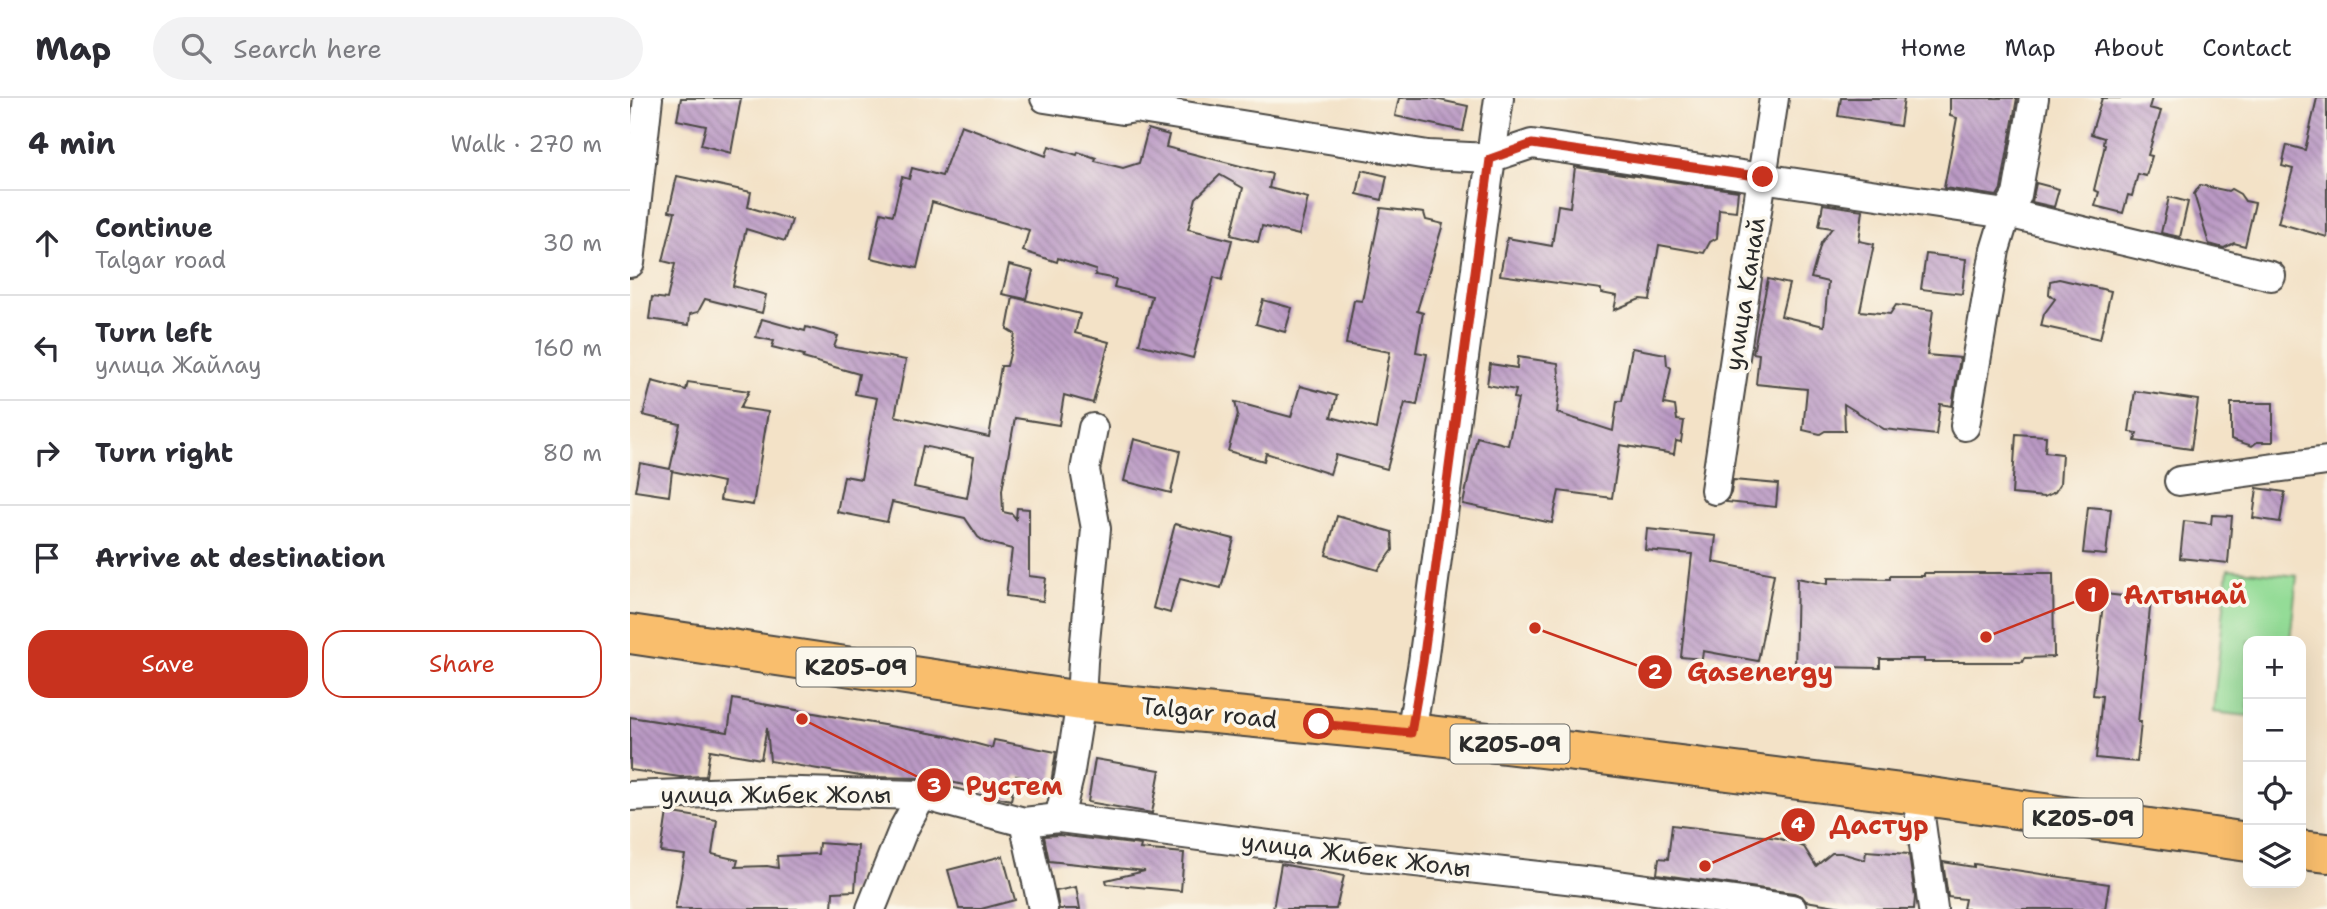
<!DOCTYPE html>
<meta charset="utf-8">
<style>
:root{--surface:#fff;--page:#f2f2f3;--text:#2b2b33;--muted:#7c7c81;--line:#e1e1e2;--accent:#c8321e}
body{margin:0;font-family:"Shantell Sans",sans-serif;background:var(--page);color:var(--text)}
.controls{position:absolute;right:21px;bottom:21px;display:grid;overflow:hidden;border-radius:14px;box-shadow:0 7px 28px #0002}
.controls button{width:63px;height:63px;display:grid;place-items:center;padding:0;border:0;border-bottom:2px solid var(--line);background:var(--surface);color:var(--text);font:35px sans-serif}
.stop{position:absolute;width:21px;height:21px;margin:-16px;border:5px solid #c8321e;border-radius:50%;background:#fff}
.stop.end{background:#c8321e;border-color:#fff;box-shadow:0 2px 7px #0008}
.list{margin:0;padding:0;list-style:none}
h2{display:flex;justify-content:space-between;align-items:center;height:91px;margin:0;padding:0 28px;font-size:30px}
h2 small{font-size:23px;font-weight:400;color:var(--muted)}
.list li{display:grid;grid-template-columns:46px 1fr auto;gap:21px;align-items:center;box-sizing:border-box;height:105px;padding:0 28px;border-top:2px solid var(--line)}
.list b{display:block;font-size:26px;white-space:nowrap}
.list p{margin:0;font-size:23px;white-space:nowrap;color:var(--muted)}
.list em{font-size:23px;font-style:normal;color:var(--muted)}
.actions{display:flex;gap:14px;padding:21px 28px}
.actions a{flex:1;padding:16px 0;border:2px solid var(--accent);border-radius:21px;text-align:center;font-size:24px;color:var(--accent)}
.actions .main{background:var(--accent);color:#fff}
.icon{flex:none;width:38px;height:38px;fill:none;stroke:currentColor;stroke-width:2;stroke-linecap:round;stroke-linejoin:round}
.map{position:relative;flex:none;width:1697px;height:811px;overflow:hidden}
header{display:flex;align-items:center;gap:42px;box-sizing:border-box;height:98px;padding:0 35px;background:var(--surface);border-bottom:2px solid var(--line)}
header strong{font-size:33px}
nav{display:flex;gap:38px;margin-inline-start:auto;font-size:24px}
.search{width:490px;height:63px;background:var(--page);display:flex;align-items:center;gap:18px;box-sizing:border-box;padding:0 24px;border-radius:38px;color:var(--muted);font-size:26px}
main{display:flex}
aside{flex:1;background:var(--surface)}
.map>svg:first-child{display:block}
.park{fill:#94dc97;stroke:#608461;stroke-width:2}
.building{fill:url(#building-back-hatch);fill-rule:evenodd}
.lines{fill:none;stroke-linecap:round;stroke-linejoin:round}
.street-casing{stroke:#494642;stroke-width:32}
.primary-casing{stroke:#494642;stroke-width:42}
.street{stroke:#fff;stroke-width:28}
.primary{stroke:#f9be6d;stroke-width:38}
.route{stroke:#c8321e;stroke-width:9}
.labels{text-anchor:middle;stroke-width:7;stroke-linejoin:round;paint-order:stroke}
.shield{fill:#fbf7ec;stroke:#696865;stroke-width:2}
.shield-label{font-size:23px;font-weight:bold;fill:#2b2b2b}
.street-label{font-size:24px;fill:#2b2b2b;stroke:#fbf7ec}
.leader{fill:none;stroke:#c8321e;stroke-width:2.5}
.callout-dot{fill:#c8321e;stroke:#fbf7ec;stroke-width:2.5}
.mark-label{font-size:21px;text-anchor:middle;font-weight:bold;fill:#fff}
.callout-label{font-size:26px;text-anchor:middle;font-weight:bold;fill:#c8321e;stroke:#fbf7ec;stroke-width:7;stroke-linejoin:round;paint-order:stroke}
</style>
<header>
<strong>Map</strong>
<div class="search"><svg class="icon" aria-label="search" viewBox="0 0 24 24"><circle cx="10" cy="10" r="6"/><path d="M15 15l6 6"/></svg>Search here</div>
<nav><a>Home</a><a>Map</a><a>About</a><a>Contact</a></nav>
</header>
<main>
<aside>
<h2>4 min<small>Walk · 270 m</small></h2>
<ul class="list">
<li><svg class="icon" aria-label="ahead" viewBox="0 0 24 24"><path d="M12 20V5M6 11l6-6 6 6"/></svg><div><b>Continue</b><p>Talgar road</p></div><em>30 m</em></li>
<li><svg class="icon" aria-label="left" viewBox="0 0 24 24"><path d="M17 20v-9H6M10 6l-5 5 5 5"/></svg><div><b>Turn left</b><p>улица Жайлау</p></div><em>160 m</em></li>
<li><svg class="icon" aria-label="right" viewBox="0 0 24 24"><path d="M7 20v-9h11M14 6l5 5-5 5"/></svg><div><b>Turn right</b></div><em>80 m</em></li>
<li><svg class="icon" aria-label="arrive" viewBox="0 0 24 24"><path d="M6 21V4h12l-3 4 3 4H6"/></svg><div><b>Arrive at destination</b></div></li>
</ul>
<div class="actions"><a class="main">Save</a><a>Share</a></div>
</aside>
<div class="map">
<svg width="1697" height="811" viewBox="0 0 1697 811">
<defs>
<pattern id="building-back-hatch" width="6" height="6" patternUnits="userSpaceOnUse" patternTransform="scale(1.75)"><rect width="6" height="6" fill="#ba99c4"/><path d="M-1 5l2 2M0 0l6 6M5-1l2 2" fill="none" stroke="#977d9f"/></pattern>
</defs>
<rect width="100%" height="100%" fill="#fbf7ec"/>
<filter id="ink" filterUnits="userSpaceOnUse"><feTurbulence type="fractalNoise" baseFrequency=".0143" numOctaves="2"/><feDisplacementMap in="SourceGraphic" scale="14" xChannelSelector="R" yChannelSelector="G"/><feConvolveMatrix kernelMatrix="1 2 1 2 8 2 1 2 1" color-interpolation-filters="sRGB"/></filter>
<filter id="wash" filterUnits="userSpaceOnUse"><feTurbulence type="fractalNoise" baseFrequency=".00686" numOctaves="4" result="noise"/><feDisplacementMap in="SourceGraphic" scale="28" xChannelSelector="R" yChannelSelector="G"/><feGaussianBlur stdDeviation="1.57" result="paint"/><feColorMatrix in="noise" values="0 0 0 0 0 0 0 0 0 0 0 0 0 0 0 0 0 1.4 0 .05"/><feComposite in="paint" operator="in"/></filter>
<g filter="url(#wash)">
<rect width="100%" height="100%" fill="#f3e2c7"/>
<path class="park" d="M1598,471L1667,478L1660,543H1618V618L1583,614Z"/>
<g id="blocks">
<g class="building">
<path d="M51,0H111L101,55L71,47L76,28L47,22Z"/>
<path d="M769,0H800L838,8L833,33L765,18Z"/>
<path d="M1211,0H1274L1270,28L1208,18Z"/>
<path d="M1320,0H1387L1371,91L1367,98L1314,90L1327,20L1320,18Z"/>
<path d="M1472,0H1522L1519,10L1531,13L1518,57L1522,58L1516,78L1508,76L1502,98L1498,97L1493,115L1465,108L1469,94L1464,92L1475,47L1473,46L1474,40L1461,36Z"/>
<path d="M1687,0H1697V139L1648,125L1663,71L1652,68L1657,47L1675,52Z"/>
<path d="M331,27L416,58L419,48L447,57L448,54L466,60L465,63L493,70L509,65L518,31L539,37L536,49L642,76L639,90L678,100L669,137L632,128L628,144L601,137L613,90L590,77L566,100L558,131L602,142L592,182L584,179L563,260L509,246L522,198L484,189L486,181L465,177L466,172L428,160L427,164L393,153L399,132L302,104L287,170L241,160L251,114L263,117L272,79L279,81L282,70L312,78Z"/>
<path d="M945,69L1108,93L1106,113L1089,111L1087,140L1080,144L1074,155L1029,147L1020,202L1010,201L984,212L987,198L971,195V191L870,177L877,140L922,148L928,107L940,109Z"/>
<path d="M732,72L757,78L752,102L727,96Z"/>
<path d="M47,78L121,94L118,109L162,122L155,143L116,131L103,188L136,197L132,215L75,201L68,214L60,216L59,227L19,221L22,199L37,201L45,166L33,163L45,114L39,113Z"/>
<path d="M1406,85L1429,91L1424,109L1402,104Z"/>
<path d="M1570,87L1598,93L1601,91L1610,96L1615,103L1625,105L1615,148L1604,145L1594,150L1579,146L1564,96Z"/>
<path d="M1539,99L1558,104L1550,139L1531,135Z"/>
<path d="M1193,106L1233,112L1229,143L1244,146L1230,213L1260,216L1266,207L1303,212L1297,257L1330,260L1322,308L1310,306L1306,337L1254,331L1214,306L1215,333H1195L1190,336L1173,332L1177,291L1126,286L1129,256L1123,255L1138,181L1159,186L1151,218L1194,228L1198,184L1181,180L1191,145L1202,130L1189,128Z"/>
<path d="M751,110L794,115L796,122L813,126L787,213L793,215L786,254L797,256L787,307L775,305L757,371L706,357L700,376L636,355L634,363L598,353L608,317L605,304L661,319L670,288L707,298L701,319L746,331L760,254L716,246L724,202L732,203Z"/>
<path d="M1296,156L1336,161L1332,196L1291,191Z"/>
<path d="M379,167L403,173L396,201L372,196Z"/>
<path d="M1429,181L1481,193L1470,241L1411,228L1414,216L1425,201L1419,196L1420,183Z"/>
<path d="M383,199L450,216L445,235L479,244L463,305L434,297L429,327L385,320L372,392L373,414L382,416L386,421L387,410L399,411V478L416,480L413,503L376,498L382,451L355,444L348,439L335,420L262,404L257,424L207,414L214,378L231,381L247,300L225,296L229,276L173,260L174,257L142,249L144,243L126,239L132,221L175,233L176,229L208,238L204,249L276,262L265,318L359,339L371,268H377L385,236L377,231ZM293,348L344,359L337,400L284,389Z"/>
<path d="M633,202L662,210L655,234L626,226Z"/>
<path d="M1002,250L1036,256L1037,267L1041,270L1034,306L1045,308L1047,322L1054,323L1051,344L1046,343L1044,356L990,347L982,400L929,393L922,425L833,406L847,339L878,347L888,301L884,300L886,292L857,287L860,266L887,270L888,259L928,265L930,288L927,315L983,333L987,303H992Z"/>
<path d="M22,283L56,292L58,284L119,293L110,310L138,314L123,407L90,402L93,384L42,373L39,398L5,393L10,365L40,371L50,326L13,317Z"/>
<path d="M1505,293L1568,302L1561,351L1505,343L1507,335L1499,334Z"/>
<path d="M1601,305H1643V344H1627L1622,348L1601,341Z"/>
<path d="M1386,336L1416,338L1415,354L1432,356L1430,386L1425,394L1414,399L1382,396Z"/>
<path d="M504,341L550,353L541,395L494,383Z"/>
<path d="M1103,382L1148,386L1146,409L1096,404L1101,395Z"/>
<path d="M1627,390L1655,394L1650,424L1623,420Z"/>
<path d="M1458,409L1481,411L1476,457L1453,455Z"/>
<path d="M1582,417L1602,418L1598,465L1550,460L1554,423L1581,426Z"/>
<path d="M707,418L762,434L763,452L748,472L696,457Z"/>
<path d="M545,426L604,441L591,490L550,480L540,515L523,510Z"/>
<path d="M1017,431L1086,438L1083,464L1144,476L1128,563L1073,553L1072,561L1051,559L1062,456L1015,452Z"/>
<path d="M1294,475H1423L1424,559L1394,560L1392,564H1294V561H1250V570L1193,569V572L1165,571L1167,480L1198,486V480L1260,481V478H1294Z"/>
<path d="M1474,496L1521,501L1508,624H1511L1507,664L1466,660L1472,598L1463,597Z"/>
<path d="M103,601L317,638L362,650L364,642L426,654L421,685L386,678L381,702L353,696L354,692L309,681V684L293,680L236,679L140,663L137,630L131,661L80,652L76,678L50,679L0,672V619L98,634Z"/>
<path d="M465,661L530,672L522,715L458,704Z"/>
<path d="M37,714L87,722L82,756L108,762L106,769L137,768L148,770L147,758L188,756L189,745L228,748L225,793L203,794L202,811H45L55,757L31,754Z"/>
<path d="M1042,727L1148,740L1174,749L1186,768L1202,755H1211L1235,762L1236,753L1279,756L1285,799L1284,811H1224L1176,803L1172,798L1164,795L1027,776L1029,760L1038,761Z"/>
<path d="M429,737L511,747L510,751L554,755L551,793L477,786L476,782L515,773L419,763L414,738Z"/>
<path d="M373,758L385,802L351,811H329L318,772Z"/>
<path d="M1313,764L1344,769V766L1479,786L1475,811H1333L1335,801L1318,799Z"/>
<path d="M651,766L714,778L706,811H643Z"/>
<path d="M446,789L450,811H429L426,793Z"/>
</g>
</g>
</g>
<g filter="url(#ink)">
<use href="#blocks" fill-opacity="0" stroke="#494642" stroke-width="2"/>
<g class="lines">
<defs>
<g id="street">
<path d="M415,0L493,12L505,10L798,57L860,60L902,46L1376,116L1387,97L1404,0"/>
<path d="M1377,115L1641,178"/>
<path d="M0,165L18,0"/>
<path d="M1335,328L1365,152L1376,116"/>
<path d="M1549,383L1697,363"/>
<path d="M1085,392L1144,0"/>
<path d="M781,635L793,564L869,0"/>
<path d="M1287,697L1303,811"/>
<path d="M0,698L130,693L292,697L394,724L429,720L687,753L981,786L1162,811"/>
<path d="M429,720L439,679L451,603L453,564L466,431L455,372L463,330"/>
<path d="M394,724L413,811"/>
<path d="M241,811L273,732L292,697"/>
</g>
<g id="primary">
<path d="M0,536L451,603L781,635L979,658L1287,697L1618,744"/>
<path d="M1671,752L1697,755"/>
</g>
</defs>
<use href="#street" class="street-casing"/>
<use href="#primary" class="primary-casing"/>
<use href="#street" class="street"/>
<use href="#primary" class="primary"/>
</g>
</g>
<g class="lines" filter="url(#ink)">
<path class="route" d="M689,626L781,635L793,564L860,61L902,46L1133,79"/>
</g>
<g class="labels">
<g class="shield">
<rect x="166.5" y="549.5" width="119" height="39" rx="5"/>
<rect x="820.5" y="626.5" width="119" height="39" rx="5"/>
<rect x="1393.5" y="700.5" width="119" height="39" rx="5"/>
</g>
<g class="shield-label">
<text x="226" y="577">KZ05-09</text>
<text x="880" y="654">KZ05-09</text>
<text x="1453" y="728">KZ05-09</text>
</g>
<g class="street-label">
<text transform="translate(1115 196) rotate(-81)" y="8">улица Канай</text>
<text transform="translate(579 615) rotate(6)" y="8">Talgar road</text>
<text x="146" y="705">улица Жибек Жолы</text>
<text transform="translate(726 757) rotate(7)" y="8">улица Жибек Жолы</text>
</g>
</g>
<path class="leader" d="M1356 539L1462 497M905 530L1025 574M172 621L304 687M1075 768L1168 727"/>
<g class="callout-dot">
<circle cx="1356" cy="539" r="7"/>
<circle cx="905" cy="530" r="7"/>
<circle cx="172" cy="621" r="7"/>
<circle cx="1075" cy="768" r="7"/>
<circle cx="1462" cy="497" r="18"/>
<circle cx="1025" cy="574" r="18"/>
<circle cx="304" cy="687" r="18"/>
<circle cx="1168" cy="727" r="18"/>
</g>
<g class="mark-label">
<text x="1462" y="504">1</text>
<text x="1025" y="581">2</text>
<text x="304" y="695">3</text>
<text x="1168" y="734">4</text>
</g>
<g class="callout-label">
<text x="1555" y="506">Алтынай</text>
<text x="1130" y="583">Gasenergy</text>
<text x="384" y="697">Рустем</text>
<text x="1249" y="736">Дастур</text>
</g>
</svg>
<div class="controls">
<button>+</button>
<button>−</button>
<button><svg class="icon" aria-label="locate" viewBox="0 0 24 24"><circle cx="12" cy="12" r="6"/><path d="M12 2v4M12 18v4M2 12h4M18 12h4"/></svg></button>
<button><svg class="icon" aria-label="layers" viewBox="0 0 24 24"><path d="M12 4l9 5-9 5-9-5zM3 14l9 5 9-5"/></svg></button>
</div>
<div class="stop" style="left:689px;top:626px"></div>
<div class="stop end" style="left:1133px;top:79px"></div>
</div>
</main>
